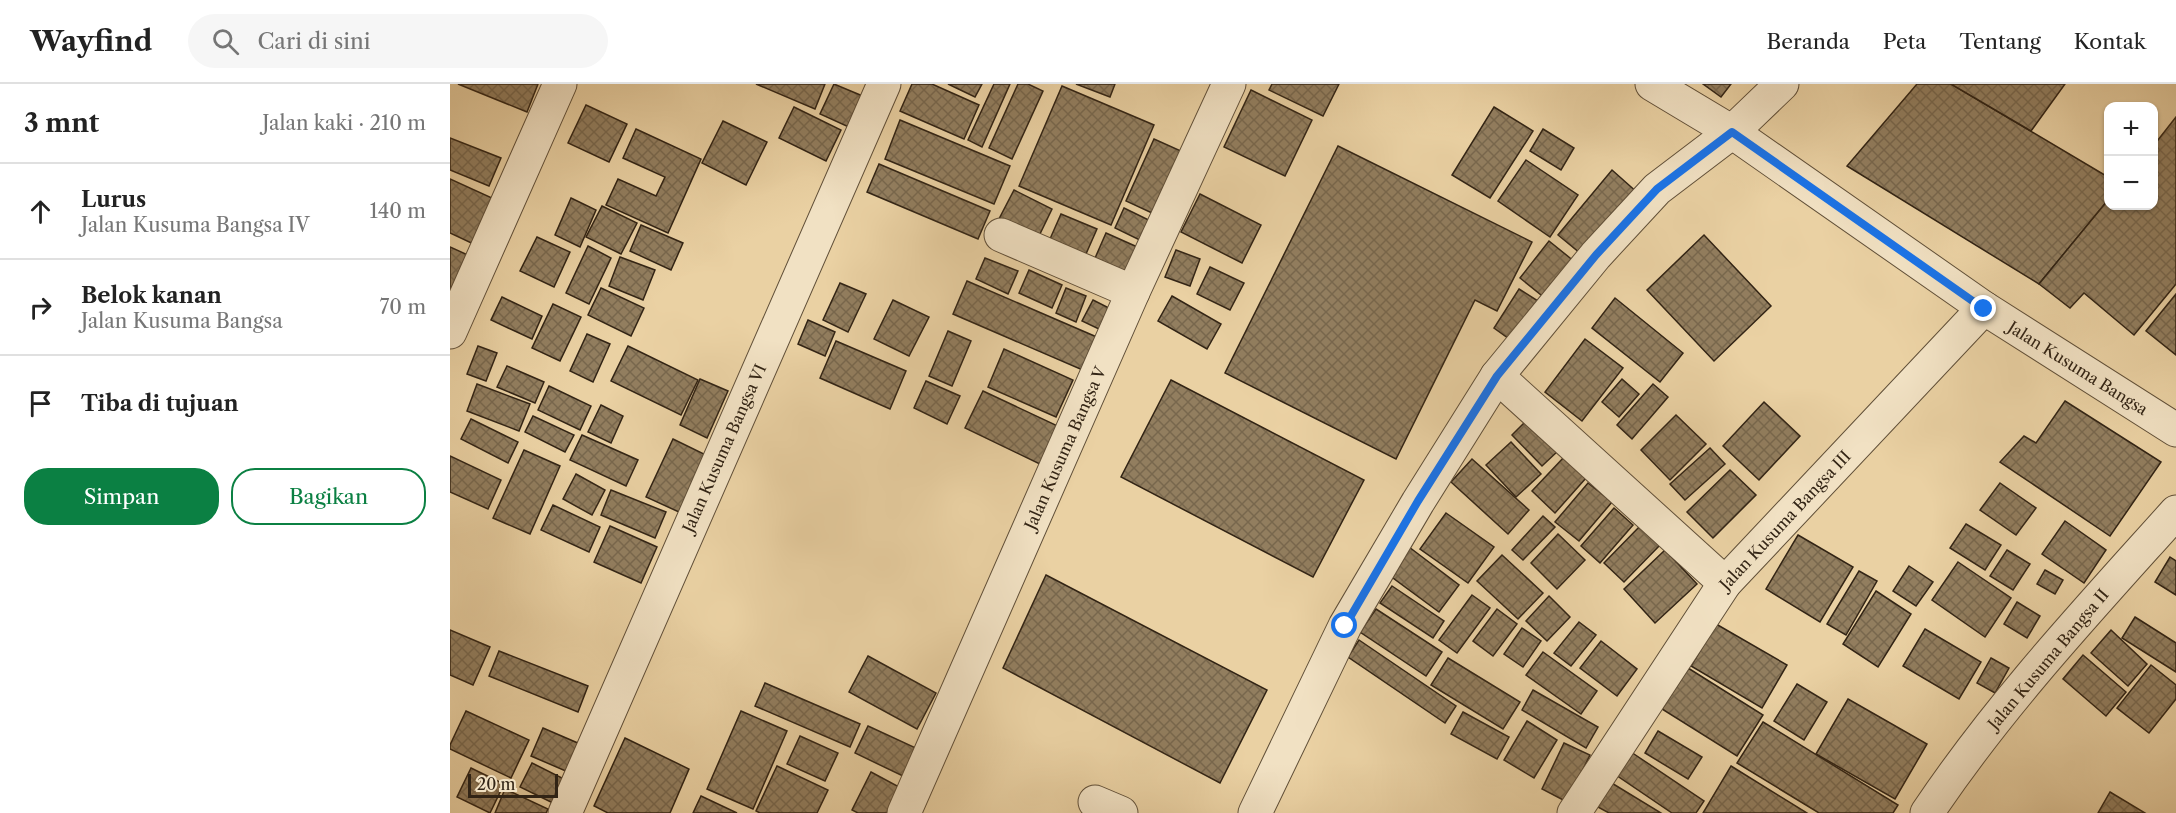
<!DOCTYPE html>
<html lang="id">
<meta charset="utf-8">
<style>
:root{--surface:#fff;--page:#f6f6f6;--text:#222;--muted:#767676;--line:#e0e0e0;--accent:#0b8043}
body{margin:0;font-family:"Libre Caslon Text",serif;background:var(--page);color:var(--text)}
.controls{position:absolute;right:18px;top:18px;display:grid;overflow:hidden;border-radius:12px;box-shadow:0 2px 4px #0004}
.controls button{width:54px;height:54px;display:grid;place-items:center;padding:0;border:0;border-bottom:2px solid var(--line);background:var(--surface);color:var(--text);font:30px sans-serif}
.scale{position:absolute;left:18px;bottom:15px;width:90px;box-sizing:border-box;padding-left:6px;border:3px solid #322415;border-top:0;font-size:16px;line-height:21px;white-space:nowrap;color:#322415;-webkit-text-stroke:4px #f1e1c3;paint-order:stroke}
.stop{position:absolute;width:18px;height:18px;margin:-14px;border:4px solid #1a73e8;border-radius:50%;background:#fff}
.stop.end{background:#1a73e8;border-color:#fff;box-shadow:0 2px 6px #0008}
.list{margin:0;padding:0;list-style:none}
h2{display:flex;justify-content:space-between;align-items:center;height:78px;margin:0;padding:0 24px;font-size:26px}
h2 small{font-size:20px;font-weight:400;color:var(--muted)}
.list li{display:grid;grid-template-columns:39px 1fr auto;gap:18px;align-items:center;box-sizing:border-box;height:96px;padding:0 24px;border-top:2px solid var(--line)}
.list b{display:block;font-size:22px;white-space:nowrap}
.list p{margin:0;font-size:20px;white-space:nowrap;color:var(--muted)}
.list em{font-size:20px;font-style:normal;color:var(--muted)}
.actions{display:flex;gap:12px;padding:18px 24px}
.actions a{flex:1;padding:14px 0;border:2px solid var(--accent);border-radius:24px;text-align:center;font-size:21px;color:var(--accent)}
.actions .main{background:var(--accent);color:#fff}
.icon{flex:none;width:33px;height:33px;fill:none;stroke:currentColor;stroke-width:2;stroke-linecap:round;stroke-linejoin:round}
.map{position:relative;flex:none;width:1726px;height:729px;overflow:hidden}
header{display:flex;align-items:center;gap:36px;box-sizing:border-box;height:84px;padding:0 30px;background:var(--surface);border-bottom:2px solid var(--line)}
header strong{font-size:28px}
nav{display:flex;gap:33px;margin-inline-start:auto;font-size:21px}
.search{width:420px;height:54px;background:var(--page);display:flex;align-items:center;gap:15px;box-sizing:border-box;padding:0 21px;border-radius:33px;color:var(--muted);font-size:22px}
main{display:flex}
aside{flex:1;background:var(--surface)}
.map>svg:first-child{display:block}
.building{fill:url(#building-cross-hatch);stroke:#322415;stroke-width:1.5}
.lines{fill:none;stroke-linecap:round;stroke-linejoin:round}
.minor-casing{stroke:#604f38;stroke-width:35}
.minor{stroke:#f1e1c3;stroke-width:33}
.route{stroke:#1a73e8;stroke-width:8}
.labels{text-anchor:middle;stroke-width:4.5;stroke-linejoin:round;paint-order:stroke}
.street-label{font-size:16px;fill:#322415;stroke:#f1e1c3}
</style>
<header>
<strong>Wayfind</strong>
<div class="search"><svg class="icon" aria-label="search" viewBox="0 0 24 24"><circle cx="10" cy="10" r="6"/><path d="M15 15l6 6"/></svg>Cari di sini</div>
<nav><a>Beranda</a><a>Peta</a><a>Tentang</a><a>Kontak</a></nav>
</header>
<main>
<aside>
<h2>3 mnt<small>Jalan kaki · 210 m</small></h2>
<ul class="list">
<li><svg class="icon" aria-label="ahead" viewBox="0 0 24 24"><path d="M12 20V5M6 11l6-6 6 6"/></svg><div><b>Lurus</b><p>Jalan Kusuma Bangsa IV</p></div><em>140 m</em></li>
<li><svg class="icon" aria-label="right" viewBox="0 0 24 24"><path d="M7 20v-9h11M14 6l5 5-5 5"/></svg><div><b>Belok kanan</b><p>Jalan Kusuma Bangsa</p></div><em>70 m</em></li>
<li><svg class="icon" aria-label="arrive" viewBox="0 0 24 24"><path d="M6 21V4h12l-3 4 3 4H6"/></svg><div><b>Tiba di tujuan</b></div></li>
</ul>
<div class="actions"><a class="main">Simpan</a><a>Bagikan</a></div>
</aside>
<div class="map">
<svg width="1726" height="729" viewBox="0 0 1726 729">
<defs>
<pattern id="building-cross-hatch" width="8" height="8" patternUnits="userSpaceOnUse" patternTransform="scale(1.5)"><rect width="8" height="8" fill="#927e5f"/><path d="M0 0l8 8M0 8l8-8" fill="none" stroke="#78674d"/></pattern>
</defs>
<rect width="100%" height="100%" fill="#ead1a3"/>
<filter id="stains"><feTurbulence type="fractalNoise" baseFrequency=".00333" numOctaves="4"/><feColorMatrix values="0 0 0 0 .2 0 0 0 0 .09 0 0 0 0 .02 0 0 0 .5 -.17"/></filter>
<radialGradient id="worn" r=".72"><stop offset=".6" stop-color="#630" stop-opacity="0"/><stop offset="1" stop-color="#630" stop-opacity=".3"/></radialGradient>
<g class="building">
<path d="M8,0H88L77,28Z"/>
<path d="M306,0H375L365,25Z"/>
<path d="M384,0L415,13L401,44L370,30Z"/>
<path d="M462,0H482L529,21L514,55L450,27Z"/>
<path d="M498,0H532L525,13Z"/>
<path d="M544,0H560L532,63L518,56Z"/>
<path d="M568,0H578L593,7L562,75L539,64Z"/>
<path d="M626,0H665L660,13Z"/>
<path d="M822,0H889L873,32L819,6Z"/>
<path d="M1253,0H1281L1271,13Z"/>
<path d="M1467,0H1501L1658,93V116L1589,200L1397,82Z"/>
<path d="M1501,0H1615L1581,47Z"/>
<path d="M612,2L704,41L661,141L569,102Z"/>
<path d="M801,6L862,36L835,92L774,63Z"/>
<path d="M136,21L177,40L159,78L118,59Z"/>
<path d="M344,23L391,46L376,77L329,54Z"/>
<path d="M1044,23L1083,47L1040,114L1002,91Z"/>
<path d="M1726,33V200L1684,251L1634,209L1620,224L1589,200L1658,116V122H1704V61Z"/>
<path d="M450,36L560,82L544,120L435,75Z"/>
<path d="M273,37L317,58L296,101L252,79Z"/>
<path d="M186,45L251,75L218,149L156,121L168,95L206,112L215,93L173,74Z"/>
<path d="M1093,45L1124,64L1111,86L1080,67Z"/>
<path d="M0,54L51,74L39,102L0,86Z"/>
<path d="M704,55L731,67L702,129L676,117Z"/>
<path d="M888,62L1082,158L1047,227L1025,216L946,375L775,289Z"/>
<path d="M1076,76L1128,111L1100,153L1048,117Z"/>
<path d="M429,80L540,127L528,155L417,108Z"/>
<path d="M1162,86L1189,110L1136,174L1108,151Z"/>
<path d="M0,95L53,119L32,164L0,149Z"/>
<path d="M564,106L602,125L588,154L549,135Z"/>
<path d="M750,110L811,141L792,179L731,148Z"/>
<path d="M121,114L146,126L130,163L105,151Z"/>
<path d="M152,122L187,139L171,170L136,153Z"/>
<path d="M674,124L709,141L700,161L665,144Z"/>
<path d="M611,130L647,145L632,179L596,164Z"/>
<path d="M191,141L233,159L221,186L180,167Z"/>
<path d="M656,149L694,166L680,198L642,181Z"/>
<path d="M1254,151L1321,222L1264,277L1197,206Z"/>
<path d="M87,153L120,168L104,203L70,187Z"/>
<path d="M1099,157L1125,178L1096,215L1070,194Z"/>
<path d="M138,162L161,174L139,220L116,209Z"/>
<path d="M0,163L18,171L0,208Z"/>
<path d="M726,166L750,175L740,202L715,193Z"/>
<path d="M170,173L205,186L193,216L159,202Z"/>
<path d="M535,174L568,187L558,210L526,195Z"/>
<path d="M760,183L794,199L780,226L747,210Z"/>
<path d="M579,186L612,201L602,224L569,209Z"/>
<path d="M517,197L649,254L635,287L503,230Z"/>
<path d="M390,199L416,210L398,248L373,236Z"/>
<path d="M151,204L194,224L181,252L138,231Z"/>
<path d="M616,204L636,212L626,238L606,229Z"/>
<path d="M1069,205L1088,217L1062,257L1044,244Z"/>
<path d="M1726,210V271L1696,247Z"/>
<path d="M722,212L771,240L757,265L708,237Z"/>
<path d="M52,213L92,232L82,255L41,236Z"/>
<path d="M1165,214L1233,269L1210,298L1142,244Z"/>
<path d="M443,216L479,233L459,272L424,255Z"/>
<path d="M643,216L661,225L651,246L632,237Z"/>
<path d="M103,220L131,233L110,277L82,264Z"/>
<path d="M358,236L385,248L375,272L348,260Z"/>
<path d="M498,247L521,257L502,302L479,292Z"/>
<path d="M137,250L160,260L143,298L120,287Z"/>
<path d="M1135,255L1173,284L1132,337L1095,308Z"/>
<path d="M386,257L456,287L440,325L370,294Z"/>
<path d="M28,262L47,269L36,297L17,290Z"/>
<path d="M178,262L248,296L231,331L161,297Z"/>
<path d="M554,265L623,296L606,333L538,303Z"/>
<path d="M57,282L94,298L85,319L47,303Z"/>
<path d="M250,295L278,307L257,354L230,341Z"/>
<path d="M1172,295L1189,310L1169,333L1152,318Z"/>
<path d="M721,296L914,396L863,493L671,393Z"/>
<path d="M476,297L510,312L497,340L464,324Z"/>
<path d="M27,300L80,320L69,347L17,327Z"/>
<path d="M1203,300L1218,313L1182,355L1167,341Z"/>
<path d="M99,302L141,322L130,346L88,326Z"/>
<path d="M533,307L612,344L594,382L515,344Z"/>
<path d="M1615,317L1711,378L1660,452L1550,378L1574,352L1586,359Z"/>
<path d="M1314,318L1350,352L1309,396L1273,362Z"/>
<path d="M151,321L173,332L161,359L138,348Z"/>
<path d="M1226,331L1256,360L1220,396L1191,366Z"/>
<path d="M83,332L124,351L115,368L75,348Z"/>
<path d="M1079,334L1110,365L1092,382L1062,351Z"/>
<path d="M21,335L68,358L58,379L11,355Z"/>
<path d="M132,351L188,376L176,402L120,376Z"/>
<path d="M223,355L256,371L229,428L196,413Z"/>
<path d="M1061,358L1091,390L1066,413L1036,381Z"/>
<path d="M1260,364L1275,380L1235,416L1220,400Z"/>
<path d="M74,366L110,382L80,450L43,434Z"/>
<path d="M0,372L51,396L38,425L0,408Z"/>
<path d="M1114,373L1136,394L1105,429L1082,407Z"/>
<path d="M1022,375L1079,426L1058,450L1001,398Z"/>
<path d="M1280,386L1306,411L1263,454L1237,428Z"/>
<path d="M126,390L155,406L142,431L113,415Z"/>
<path d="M1138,399L1162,418L1129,457L1105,438Z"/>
<path d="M1550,399L1586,424L1566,451L1530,426Z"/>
<path d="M161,406L216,428L205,454L151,431Z"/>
<path d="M103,421L150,443L139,468L91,446Z"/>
<path d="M1164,424L1183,441L1150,479L1131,462Z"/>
<path d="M996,429L1044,463L1018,499L970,465Z"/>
<path d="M1093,432L1105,443L1073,476L1062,466Z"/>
<path d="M1615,437L1656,466L1634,499L1592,470Z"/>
<path d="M1516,440L1551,461L1535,486L1500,464Z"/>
<path d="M160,442L207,463L191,499L144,478Z"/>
<path d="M1190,442L1210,461L1174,498L1154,479Z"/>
<path d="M1108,450L1135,476L1107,505L1081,479Z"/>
<path d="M1348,451L1403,483L1370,538L1316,505Z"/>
<path d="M959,463L1009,501L989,528L939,491Z"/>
<path d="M1215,466L1247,500L1205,539L1174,505Z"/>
<path d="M1557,466L1580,480L1563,506L1540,492Z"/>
<path d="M1052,471L1093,509L1068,535L1027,497Z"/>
<path d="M1720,473L1726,477V511L1705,498Z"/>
<path d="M1508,478L1561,514L1535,553L1482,516Z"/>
<path d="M1459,482L1483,498L1466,522L1443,507Z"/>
<path d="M1595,486L1613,496L1605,510L1587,500Z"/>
<path d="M1409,487L1427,497L1396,551L1377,540Z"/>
<path d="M596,491L817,606L770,699L553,584Z"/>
<path d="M942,502L994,537L983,554L930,519Z"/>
<path d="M1426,507L1461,530L1428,583L1393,560Z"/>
<path d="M1022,511L1040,524L1007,569L989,556Z"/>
<path d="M1099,512L1120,533L1097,557L1076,537Z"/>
<path d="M1567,518L1590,532L1577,554L1554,540Z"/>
<path d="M926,525L992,568L976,592L910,548Z"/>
<path d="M1047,525L1067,540L1043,572L1023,557Z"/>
<path d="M1685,533L1726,559V588L1672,554Z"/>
<path d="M1129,538L1146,551L1121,582L1104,569Z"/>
<path d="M1266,540L1337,581L1312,624L1241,582Z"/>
<path d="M1072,544L1091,557L1073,583L1054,570Z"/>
<path d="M1475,545L1531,578L1509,615L1453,582Z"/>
<path d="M0,546L40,563L23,601L0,591Z"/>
<path d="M1661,546L1697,580L1678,602L1641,569Z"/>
<path d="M909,556L1006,622L995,639L898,573Z"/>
<path d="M1151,557L1187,585L1167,612L1130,584Z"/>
<path d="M49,567L138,602L128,628L39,592Z"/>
<path d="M1093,568L1147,607L1131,630L1076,591Z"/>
<path d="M1633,571L1676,608L1656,632L1613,595Z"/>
<path d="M418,572L486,609L467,645L399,608Z"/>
<path d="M998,574L1070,618L1053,645L981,601Z"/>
<path d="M1541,574L1559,584L1545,609L1527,599Z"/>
<path d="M1701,581L1726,601V615L1699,649L1667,624Z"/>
<path d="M1238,584L1313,631L1287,672L1212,625Z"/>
<path d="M315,599L410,640L400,663L305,622Z"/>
<path d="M1347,600L1377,618L1354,656L1324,637Z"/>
<path d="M1083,606L1148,643L1136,664L1072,626Z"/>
<path d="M1398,615L1477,660L1445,715L1366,670Z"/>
<path d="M16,627L79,656L61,694L0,665V661Z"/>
<path d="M291,627L337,647L303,725L257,705Z"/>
<path d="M1013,628L1059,653L1047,675L1001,650Z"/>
<path d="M1077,637L1107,656L1084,694L1054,676Z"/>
<path d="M1313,638L1448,721L1443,729H1369L1287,679Z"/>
<path d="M418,642L468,665L455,693L405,669Z"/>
<path d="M93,644L137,663L125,691L81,672Z"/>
<path d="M1208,647L1252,673L1238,695L1195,669Z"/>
<path d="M350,652L388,669L375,697L337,680Z"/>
<path d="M175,654L239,685L220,729H158L144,722Z"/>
<path d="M1114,659L1140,671L1117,718L1092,705Z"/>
<path d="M1181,668L1254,717L1246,729H1222L1166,691Z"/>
<path d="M82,679L120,698L109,722L70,703Z"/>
<path d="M327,682L378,706L367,729H310L306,727Z"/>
<path d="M1281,682L1357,729H1253Z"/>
<path d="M21,684L54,700L40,729L7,713Z"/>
<path d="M421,688L451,704L438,729H408L402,726Z"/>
<path d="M1160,698L1211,729H1159L1146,722Z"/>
<path d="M55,705L98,725L96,729H45Z"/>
<path d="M1660,708L1695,729H1648Z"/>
<path d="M251,712L287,729H243Z"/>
</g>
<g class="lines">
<defs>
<g id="minor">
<path d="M1202,0L1282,48L1534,224L1726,346"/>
<path d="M551,151L683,208"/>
<path d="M0,248L110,0"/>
<path d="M1047,292L1275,499"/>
<path d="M645,718L671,729"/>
<path d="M115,729L434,0"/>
<path d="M454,729L683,208L779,0"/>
<path d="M805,729L895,542L968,418L1047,292L1146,171L1207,105L1282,48L1332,0"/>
<path d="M1124,729L1275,499L1534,224"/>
<path d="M1477,729C1550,620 1639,525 1726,428"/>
</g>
</defs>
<use href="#minor" class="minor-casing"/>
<use href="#minor" class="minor"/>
</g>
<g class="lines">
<path class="route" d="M895,542L968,417L1047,292L1146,171L1207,105L1282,48L1534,225"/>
</g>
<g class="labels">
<g class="street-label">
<text transform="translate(1628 284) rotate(32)" y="6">Jalan Kusuma Bangsa</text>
<text transform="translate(274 364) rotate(-66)" y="6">Jalan Kusuma Bangsa VI</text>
<text transform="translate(615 364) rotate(-66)" y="6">Jalan Kusuma Bangsa V</text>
<text transform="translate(1335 436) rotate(-47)" y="6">Jalan Kusuma Bangsa III</text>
<text transform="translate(1598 575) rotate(-50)" y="6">Jalan Kusuma Bangsa II</text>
</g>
</g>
<rect width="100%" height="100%" filter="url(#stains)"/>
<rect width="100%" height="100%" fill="url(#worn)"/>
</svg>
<div class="controls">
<button>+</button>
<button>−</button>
</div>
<div class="scale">20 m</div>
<div class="stop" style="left:895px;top:542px"></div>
<div class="stop end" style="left:1534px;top:225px"></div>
</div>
</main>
